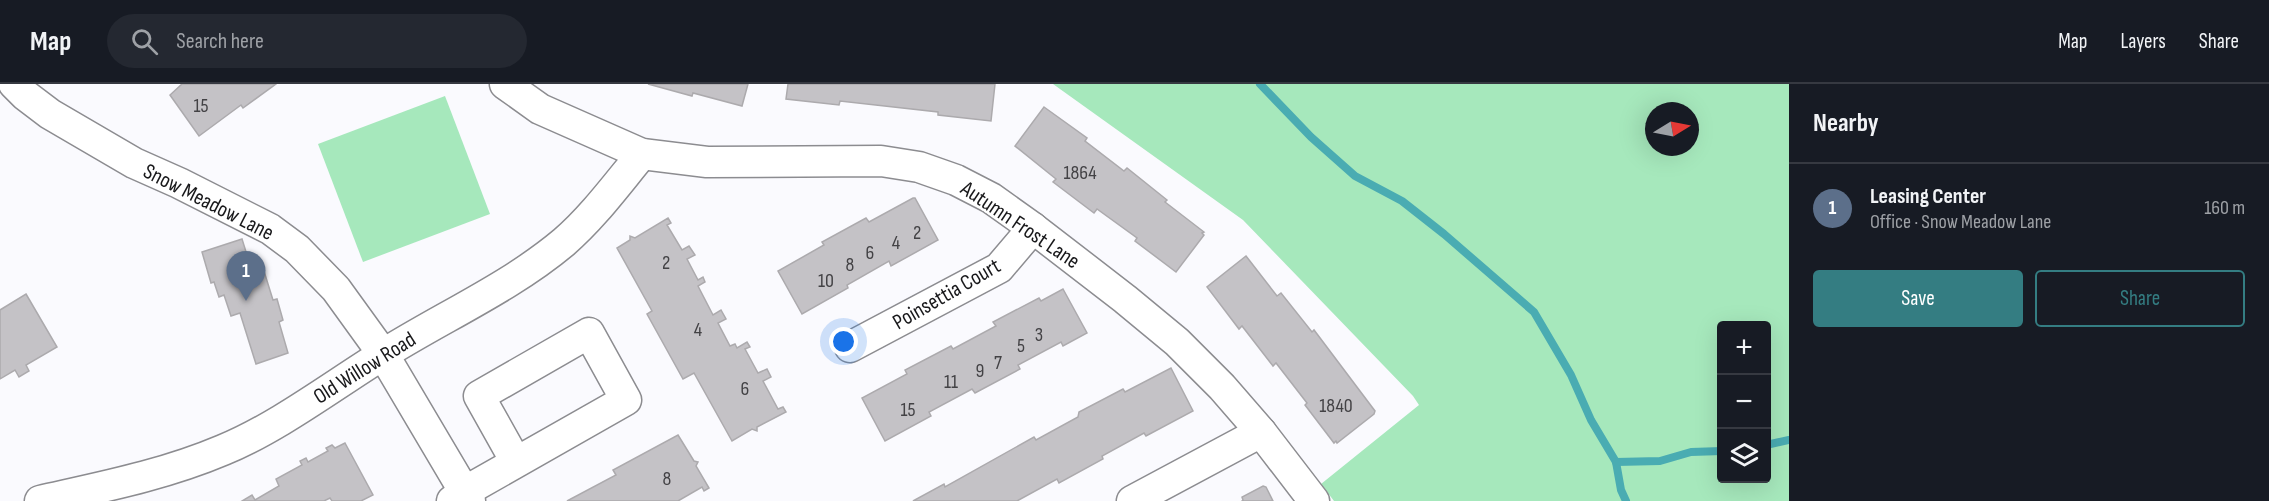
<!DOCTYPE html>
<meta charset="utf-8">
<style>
:root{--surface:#171b24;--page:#242831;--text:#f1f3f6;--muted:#9ea1a6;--line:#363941;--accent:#347d82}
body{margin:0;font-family:"Sofia Sans Condensed",sans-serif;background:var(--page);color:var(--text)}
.controls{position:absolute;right:18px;bottom:18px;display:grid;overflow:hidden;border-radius:6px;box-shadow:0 6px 24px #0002}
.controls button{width:54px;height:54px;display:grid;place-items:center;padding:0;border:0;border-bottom:2px solid var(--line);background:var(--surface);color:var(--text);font:30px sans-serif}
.compass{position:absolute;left:1645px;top:18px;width:54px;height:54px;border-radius:50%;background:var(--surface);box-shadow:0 6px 24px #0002;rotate:80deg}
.you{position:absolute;left:844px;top:258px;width:21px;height:21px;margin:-15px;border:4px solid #fff;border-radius:50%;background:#1a73e8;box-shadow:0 0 0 9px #1a73e833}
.badge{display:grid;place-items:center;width:39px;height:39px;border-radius:50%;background:var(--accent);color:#fff;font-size:20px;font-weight:700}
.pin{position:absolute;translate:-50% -50px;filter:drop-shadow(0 2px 3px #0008)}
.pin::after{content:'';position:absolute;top:32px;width:21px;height:18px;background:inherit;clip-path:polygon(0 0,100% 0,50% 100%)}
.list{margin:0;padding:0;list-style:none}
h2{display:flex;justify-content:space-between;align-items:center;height:78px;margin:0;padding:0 24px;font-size:26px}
h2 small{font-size:20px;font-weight:400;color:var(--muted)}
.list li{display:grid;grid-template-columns:39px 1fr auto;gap:18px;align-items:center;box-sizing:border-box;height:90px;padding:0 24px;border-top:2px solid var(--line)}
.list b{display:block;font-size:22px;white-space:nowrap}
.list p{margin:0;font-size:20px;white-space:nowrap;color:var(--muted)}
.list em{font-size:20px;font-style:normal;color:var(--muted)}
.actions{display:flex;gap:12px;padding:18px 24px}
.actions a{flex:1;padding:14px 0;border:2px solid var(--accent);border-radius:6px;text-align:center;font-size:21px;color:var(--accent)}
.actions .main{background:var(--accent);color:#fff}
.icon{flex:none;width:33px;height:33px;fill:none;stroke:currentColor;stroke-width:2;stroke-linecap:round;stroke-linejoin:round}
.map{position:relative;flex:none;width:1789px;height:417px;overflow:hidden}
header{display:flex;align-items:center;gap:36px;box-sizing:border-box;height:84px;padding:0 30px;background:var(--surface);border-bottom:2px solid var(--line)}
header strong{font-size:28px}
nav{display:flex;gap:33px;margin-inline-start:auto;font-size:21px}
.search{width:420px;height:54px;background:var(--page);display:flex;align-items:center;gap:15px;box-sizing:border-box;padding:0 21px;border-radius:33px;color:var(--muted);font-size:22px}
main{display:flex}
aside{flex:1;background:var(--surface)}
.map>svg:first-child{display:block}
.green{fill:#a6e8bc;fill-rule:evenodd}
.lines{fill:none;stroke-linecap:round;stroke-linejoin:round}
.stream{stroke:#4aacb2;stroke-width:8}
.building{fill:#c4c2c6;stroke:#acaaad;stroke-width:1.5}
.minor-casing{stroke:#8c8c90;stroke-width:33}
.minor{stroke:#fff;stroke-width:30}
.labels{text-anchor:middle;stroke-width:4.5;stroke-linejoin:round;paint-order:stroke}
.number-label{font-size:20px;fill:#434245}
.street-label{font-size:22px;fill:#18181a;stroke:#fff}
</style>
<header>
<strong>Map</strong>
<div class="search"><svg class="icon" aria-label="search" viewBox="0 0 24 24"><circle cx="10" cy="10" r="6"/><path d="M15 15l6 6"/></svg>Search here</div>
<nav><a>Map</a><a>Layers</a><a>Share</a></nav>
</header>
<main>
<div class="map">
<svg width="1789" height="417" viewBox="0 0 1789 417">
<rect width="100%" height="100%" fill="#fafafe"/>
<g class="green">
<path d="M1053,0H1789V417H1334L1321,400L1419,321L1413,312L1243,136ZM1654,27H1690V63H1654ZM1722,242H1766V394H1722Z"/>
<path d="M445,12L490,130L363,178L318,60Z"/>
</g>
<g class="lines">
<g class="stream">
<path d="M1260,0L1311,53L1355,92L1402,117L1444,150L1534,228L1571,291L1591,336L1616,378L1621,406L1626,417"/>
<path d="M1766,361L1789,356"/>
<path d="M1616,378L1660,377L1691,368L1722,367"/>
</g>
</g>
<g class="building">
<path d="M182,0H276L243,24L241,21L199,52L170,11Z"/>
<path d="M648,0H748L742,22L693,9L692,12Z"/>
<path d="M788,0H995L991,37L938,31V28L840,17L839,21L786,15Z"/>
<path d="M1044,23L1087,54L1085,57L1124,87L1127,84L1167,116L1165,118L1204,148L1202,149L1204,151L1176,188L1135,157L1137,154L1097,125L1094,129L1053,98L1056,95L1015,62Z"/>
<path d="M913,114H915L938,156L891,182L889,177L847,201L848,204L802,230L778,187L824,161L822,158L866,134L869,138Z"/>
<path d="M668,134L671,139L667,141L682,166L689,162L695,171L687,175L698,196L703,193L705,198L698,202L713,231L721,226L726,235L718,239L730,262L735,260L737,264L747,258L750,263L745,265L758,289L767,285L771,293L763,297L778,325L783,323L786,328L757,343V347L752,345L732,357L694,289L683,295L647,230L652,227L617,164L630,156V152L635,154Z"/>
<path d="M242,155L252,187L263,184L273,216L277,215L283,236L279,238L288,269L256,280L240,229L231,232L224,211L219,213L214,198L211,199L202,168Z"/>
<path d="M1246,172L1277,212L1281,209L1312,248L1314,246L1375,327L1374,330L1337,359L1336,357L1334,359L1305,321L1307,319L1276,279L1273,282L1242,242L1239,245L1207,203Z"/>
<path d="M1063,205L1087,249L1063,262L1061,258L1018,281L1020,285L975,309L972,305L929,328L931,332L885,357L862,314L907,290L905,286L951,262L953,265L996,242L993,238L1039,214L1041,217Z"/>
<path d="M26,210L57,263L26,281L29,287L19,293L15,286L0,295V226Z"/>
<path d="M1171,284L1193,327L1146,352L1144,349L1102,372L1103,375L1059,399L1057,395L1017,417H913L944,400L945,403L1034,353L1036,356L1078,333L1079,328L1123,305L1125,308Z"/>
<path d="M678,351L694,377L698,378L696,382L709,404L704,407L702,403L678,417H567L616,391L613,386Z"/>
<path d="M345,359L373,411L361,417H332L330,414L324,417H242L252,411L255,416L279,402L276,395L302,381L300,377L306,374L308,378L328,367L326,364L332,361L335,364Z"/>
<path d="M1263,402L1266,403L1273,417H1242L1243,416L1242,413Z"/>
</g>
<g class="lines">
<defs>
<g id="minor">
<path d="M14,0L25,11L50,30L134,79L179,99L270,145L297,165L336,205L383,270L470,417"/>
<path d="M505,0L540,25L642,70L707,78L881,77L919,83L956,96L991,114L1033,144L1125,215L1177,258L1222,303L1261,348L1314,417"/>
<path d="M850,263L999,184L1033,144"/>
<path d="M40,417C102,403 164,391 223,366C275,345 331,303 379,273C440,234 508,205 564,158C593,133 617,100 642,70"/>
<path d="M452,417L464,408L626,316L589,249L479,312L516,378"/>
<path d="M1132,417L1261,348"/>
</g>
</defs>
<use href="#minor" class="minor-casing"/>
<use href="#minor" class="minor"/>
</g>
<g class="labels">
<g class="number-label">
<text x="201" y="28">15</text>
<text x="1080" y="95">1864</text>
<text x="917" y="155">2</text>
<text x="896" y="165">4</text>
<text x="870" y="175">6</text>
<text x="666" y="185">2</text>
<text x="850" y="187">8</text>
<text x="826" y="203">10</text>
<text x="698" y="252">4</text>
<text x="1039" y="257">3</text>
<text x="1021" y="268">5</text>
<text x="998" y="285">7</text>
<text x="980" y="293">9</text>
<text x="951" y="304">11</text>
<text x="745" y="311">6</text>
<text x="1336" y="328">1840</text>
<text x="908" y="332">15</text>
<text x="667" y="401">8</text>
</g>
<g class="street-label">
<text transform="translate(209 117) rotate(27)" y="8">Snow Meadow Lane</text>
<text transform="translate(1021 140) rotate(34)" y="8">Autumn Frost Lane</text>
<text transform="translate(946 209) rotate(-30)" y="8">Poinsettia Court</text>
<text transform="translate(364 283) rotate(-32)" y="8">Old Willow Road</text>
</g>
</g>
</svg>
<div class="controls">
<button>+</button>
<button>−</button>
<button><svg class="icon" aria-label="layers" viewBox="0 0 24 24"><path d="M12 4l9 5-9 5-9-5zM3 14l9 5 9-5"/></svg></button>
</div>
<svg class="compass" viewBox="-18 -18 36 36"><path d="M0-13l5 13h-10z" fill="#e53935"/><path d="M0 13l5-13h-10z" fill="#9ea1a6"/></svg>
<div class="you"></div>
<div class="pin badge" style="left:246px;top:217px;background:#5c6f8a">1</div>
</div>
<aside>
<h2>Nearby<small></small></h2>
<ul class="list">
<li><span class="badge" style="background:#5c6f8a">1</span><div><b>Leasing Center</b><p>Office · Snow Meadow Lane</p></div><em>160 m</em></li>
</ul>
<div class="actions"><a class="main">Save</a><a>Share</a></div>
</aside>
</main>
